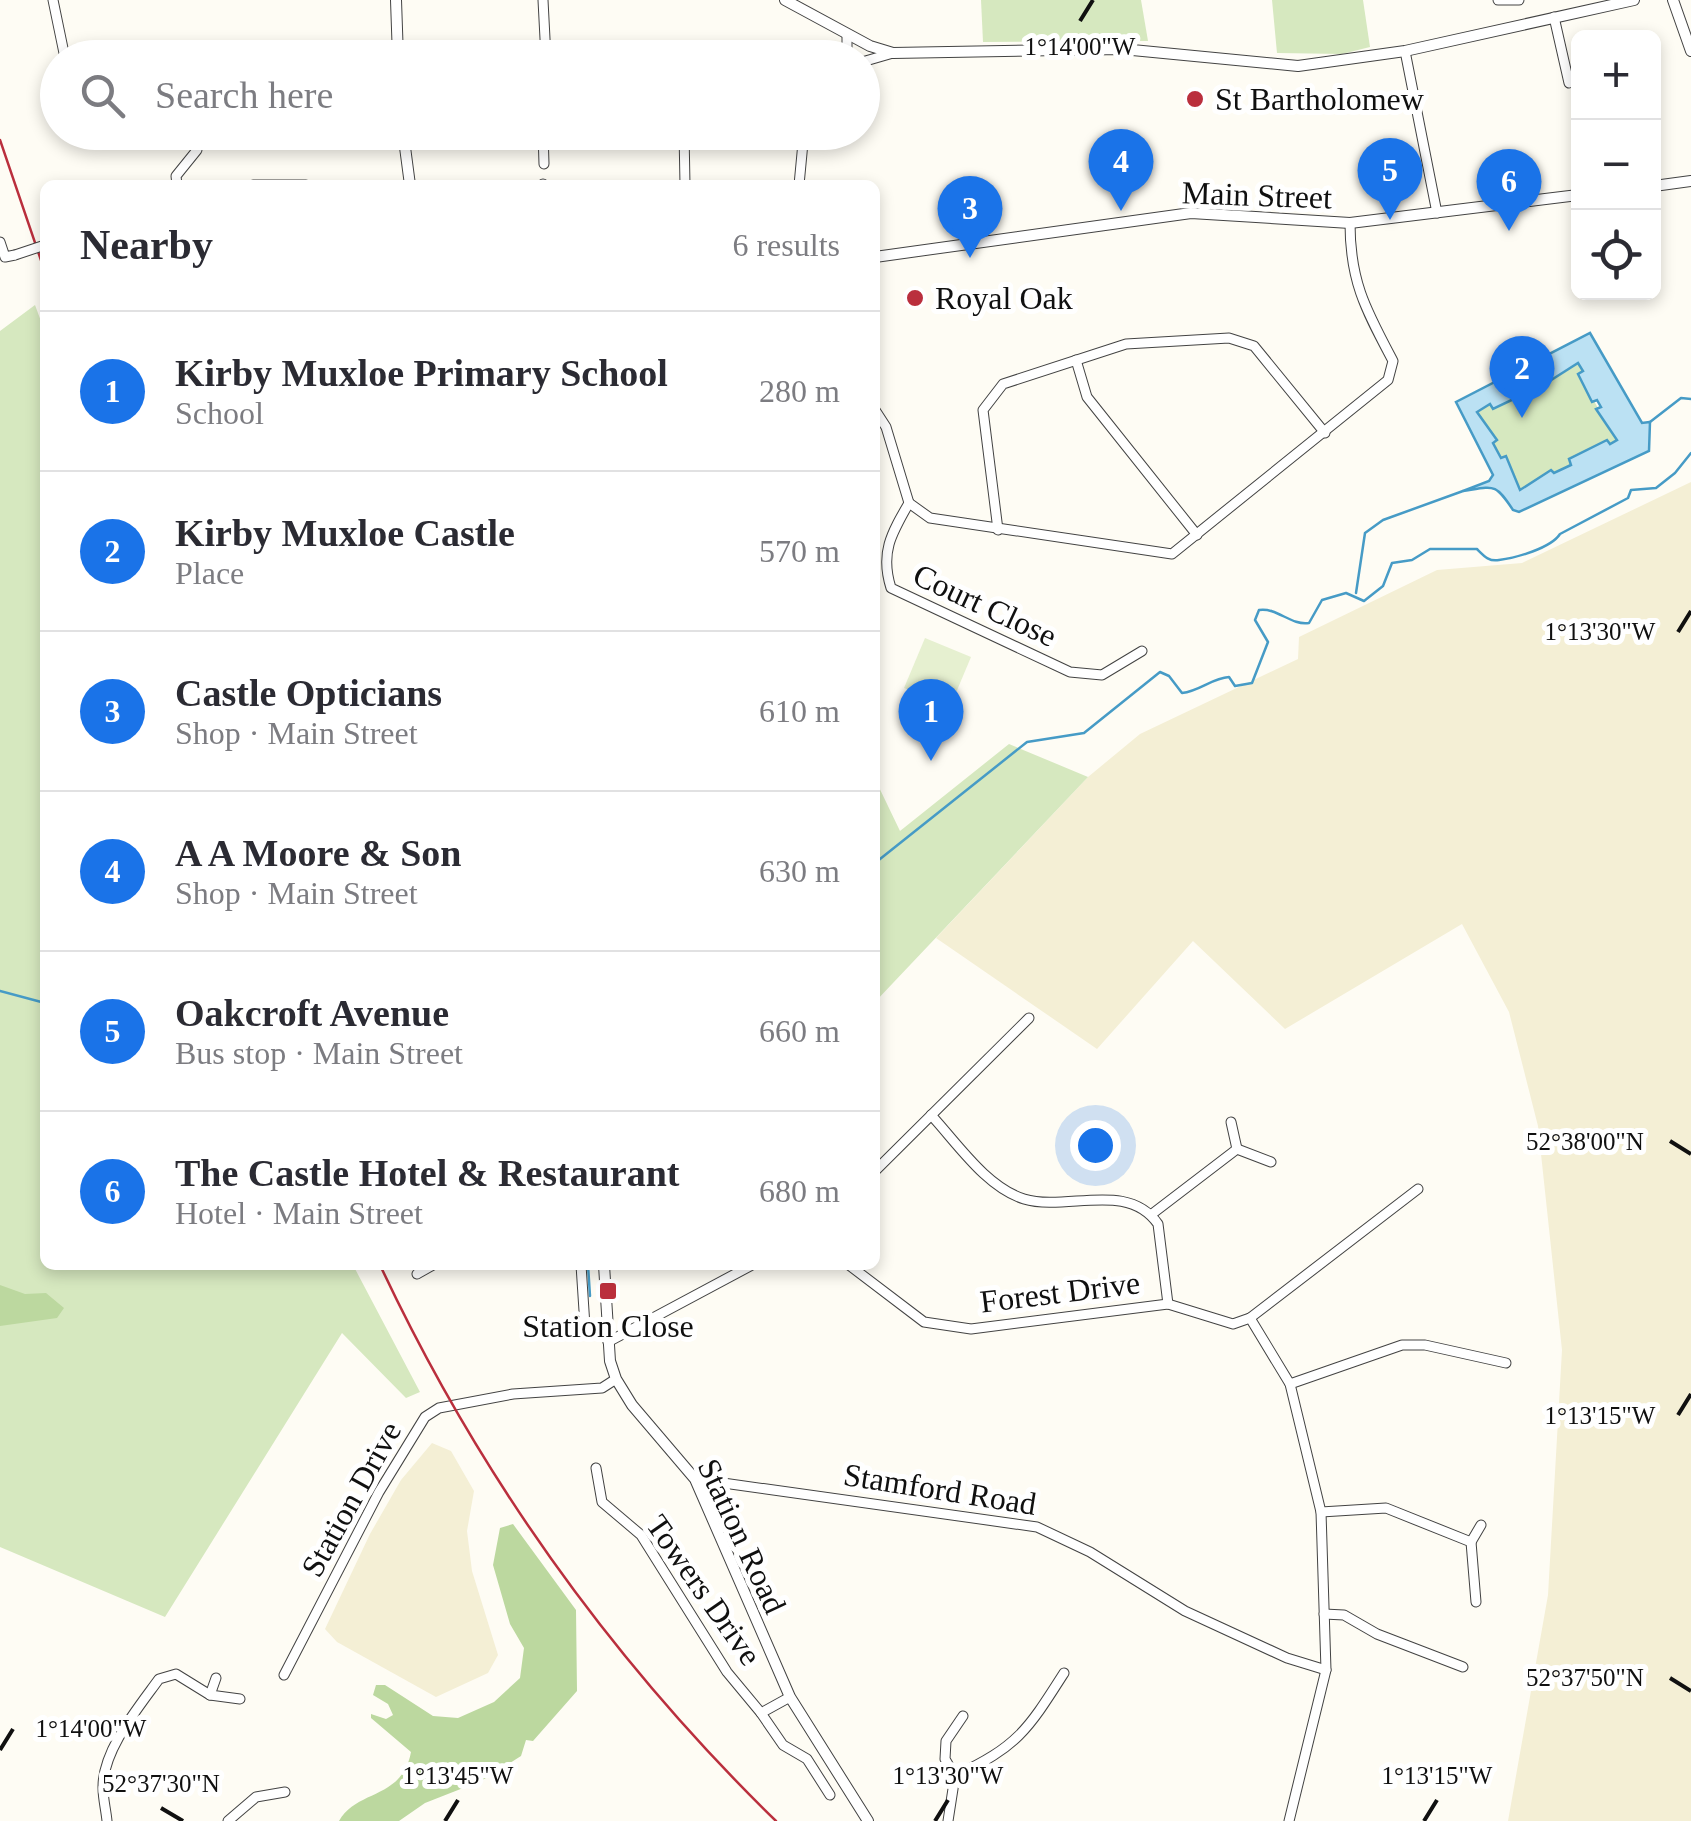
<!DOCTYPE html>
<meta charset="utf-8">
<style>
:root{--surface:#fff;--page:#f2f2f3;--text:#2b2b33;--muted:#7c7c81;--line:#e1e1e2;--accent:#1a73e8}
body{margin:0;font-family:Georgia,serif;background:var(--page);color:var(--text)}
.controls{position:absolute;right:30px;top:30px;display:grid;overflow:hidden;border-radius:15px;box-shadow:0 5px 15px #0003}
.controls button{width:90px;height:90px;display:grid;place-items:center;padding:0;border:0;border-bottom:2px solid var(--line);background:var(--surface);color:var(--text);font:50px sans-serif}
.you{position:absolute;left:1095px;top:1145px;width:35px;height:35px;margin:-25px;border:8px solid #fff;border-radius:50%;background:#1a73e8;box-shadow:0 0 0 15px #1a73e833}
.badge{display:grid;place-items:center;width:65px;height:65px;border-radius:50%;background:var(--accent);color:#fff;font-size:32px;font-weight:700}
.pin{position:absolute;translate:-50% -82px;filter:drop-shadow(0 2px 5px #0008)}
.pin::after{content:'';position:absolute;top:52px;width:35px;height:30px;background:inherit;clip-path:polygon(0 0,100% 0,50% 100%)}
.list{margin:0;padding:0;list-style:none}
h2{display:flex;justify-content:space-between;align-items:center;height:130px;margin:0;padding:0 40px;font-size:42px}
h2 small{font-size:32px;font-weight:400;color:var(--muted)}
.list li{display:grid;grid-template-columns:65px 1fr auto;gap:30px;align-items:center;box-sizing:border-box;height:160px;padding:0 40px;border-top:2px solid var(--line)}
.list b{display:block;font-size:38px;white-space:nowrap}
.list p{margin:0;font-size:32px;white-space:nowrap;color:var(--muted)}
.list em{font-size:32px;font-style:normal;color:var(--muted)}
.icon{flex:none;width:55px;height:55px;fill:none;stroke:currentColor;stroke-width:2;stroke-linecap:round;stroke-linejoin:round}
.map{position:relative;flex:none;width:1691px;height:1821px;overflow:hidden}
.search{position:absolute;background:var(--surface);box-shadow:0 5px 15px #0003;left:40px;top:40px;width:840px;height:110px;display:flex;align-items:center;gap:25px;box-sizing:border-box;padding:0 35px;border-radius:55px;color:var(--muted);font-size:38px}
.panel{position:absolute;background:var(--surface);box-shadow:0 5px 15px #0003;left:40px;top:180px;width:840px;height:1090px;border-radius:15px}
.map>svg:first-child{display:block}
.farmland{fill:#f4efd5}
.green{fill:#d6e8bf}
.forest{fill:#bcd89f}
.pitch{fill:#e6f0d0}
.water{fill:#bbe1f3;stroke:#469bc6;stroke-width:2.5;fill-rule:evenodd}
.lines{fill:none;stroke-linecap:round;stroke-linejoin:round}
.stream{stroke:#469bc6;stroke-width:2.5}
.minor-casing{stroke:#434343;stroke-width:11}
.tertiary-casing{stroke:#434343;stroke-width:12}
.minor{stroke:#fff;stroke-width:9}
.tertiary{stroke:#fff;stroke-width:10}
.rail{stroke:#ba2f3d;stroke-width:2.5}
.minor-bridge-casing{stroke:#434343;stroke-width:11;stroke-linecap:butt}
.minor-bridge{stroke:#fff;stroke-width:9}
.ticks{fill:none;stroke:#101010;stroke-width:4}
.poi-dot{fill:#ba2f3d;stroke:#fff;stroke-width:4}
.labels{text-anchor:middle;stroke-width:10;stroke-linejoin:round;paint-order:stroke}
.poi-label{font-size:32px;fill:#101010;stroke:#fff;text-anchor:start}
.street-label{font-size:32px;fill:#101010;stroke:#fff}
.ticks-label{font-size:25px;text-anchor:middle;fill:#101010;stroke:#fff;stroke-width:10;stroke-linejoin:round;paint-order:stroke}
</style>
<div class="map">
<svg width="1691" height="1821" viewBox="0 0 1691 1821">
<rect width="100%" height="100%" fill="#fefcf4"/>
<g class="farmland">
<path d="M1691,482V1821H1508L1548,1595L1562,1350L1538,1126L1509,1012L1462,924L1285,1029L1193,941L1097,1049L936,938L1088,777L1140,734L1298,659L1299,637L1437,570L1522,563Z"/>
<path d="M432,1443L451,1451L474,1491L467,1531L472,1571L498,1655L488,1673L436,1697L337,1642L325,1629L370,1534L401,1480Z"/>
</g>
<g class="green">
<path d="M981,0H1141L1148,41L983,42Z"/>
<path d="M1272,0H1363L1370,47L1342,54L1277,53Z"/>
<path d="M35,305L45,332V1265H353L420,1392L406,1398L342,1333L165,1617L0,1547V331Z"/>
<path d="M1579,363L1583,371L1578,374L1617,440L1609,444L1607,440L1569,459L1571,465L1553,474L1551,470L1520,490L1505,456L1501,459L1477,412L1491,404L1494,409L1518,397L1521,389L1527,392L1540,379L1545,382Z"/>
<path d="M1009,744L1088,777L875,1002V779L900,831Z"/>
</g>
<g class="forest">
<path d="M0,1285L25,1294L46,1293L64,1308L57,1318L0,1326Z"/>
<path d="M513,1524L576,1610L577,1691L533,1741L526,1740L521,1756L481,1781L425,1803L399,1821H339C357,1789 402,1800 411,1752L371,1718V1714L386,1719L393,1715L388,1704L373,1695L376,1685H385L433,1716L458,1718L494,1702L520,1678L524,1648L510,1624L493,1565L500,1528Z"/>
</g>
<path class="pitch" d="M925,638L971,657L950,707L904,688Z"/>
<path class="water" d="M1590,333L1642,423L1650,422L1649,451L1519,512L1513,510C1495,483 1495,486 1463,491L1489,481L1493,475L1456,402ZM1578,363L1583,371L1578,374L1592,402L1597,400L1601,407L1596,409L1617,440L1610,444L1607,440L1569,459L1571,465L1554,473L1551,470L1520,490L1506,456L1501,458L1493,443L1497,440L1477,412L1490,404L1493,409L1518,397L1521,389L1526,392L1540,379L1545,384Z"/>
<g class="lines">
<g class="stream">
<path d="M1650,422L1681,398L1691,399"/>
<path d="M1356,593L1365,533L1383,520L1463,491"/>
<path d="M875,863L1027,742L1084,733L1160,672L1169,676L1182,693C1200,691 1212,678 1229,677L1235,686L1252,683L1268,642L1255,620L1259,610C1277,607 1291,626 1309,623L1322,600L1346,593L1364,601L1383,586L1392,563L1412,560L1430,549H1477C1484,556 1489,562 1499,560C1516,558 1551,548 1560,534L1628,498L1631,490L1656,488L1675,473L1691,453"/>
<path d="M0,991L45,1003"/>
<path d="M588,1265L590,1296"/>
</g>
<defs>
<g id="minor">
<path d="M53,0L65,58"/>
<path d="M543,0L546,58"/>
<path d="M1498,0H1519"/>
<path d="M1554,17L1569,83"/>
<path d="M847,34V58"/>
<path d="M1405,51L1437,213"/>
<path d="M683,58V48"/>
<path d="M862,62L893,53"/>
<path d="M543,132L544,164"/>
<path d="M684,132L685,185"/>
<path d="M543,184V185"/>
<path d="M177,185L176,176L197,150L192,132"/>
<path d="M253,185H306"/>
<path d="M799,185L804,132"/>
<path d="M0,242L5,257L15,255"/>
<path d="M1076,360L1087,397L1197,535"/>
<path d="M875,410L886,427L909,503"/>
<path d="M909,503L930,518L1172,554L1388,380L1393,361C1366,310 1350,282 1350,223"/>
<path d="M909,503C891,534 880,553 891,588L1070,672L1102,675L1142,651"/>
<path d="M998,530L983,410L1003,384L1126,344L1229,338L1254,346L1325,433"/>
<path d="M931,1115C957,1143 986,1187 1024,1199C1067,1212 1127,1180 1158,1224L1168,1304"/>
<path d="M1237,1149L1271,1162"/>
<path d="M875,1171L1029,1018"/>
<path d="M1152,1214L1237,1149L1231,1122"/>
<path d="M581,1265L585,1326"/>
<path d="M849,1265L924,1322L971,1329L1168,1304L1233,1324L1250,1318L1290,1384L1321,1512L1326,1670L1289,1821"/>
<path d="M417,1274L433,1265"/>
<path d="M1250,1318L1418,1189"/>
<path d="M608,1342L752,1265"/>
<path d="M1290,1384L1402,1345H1425L1506,1363"/>
<path d="M596,1468L602,1502L641,1535L727,1672L761,1713L790,1697"/>
<path d="M695,1479L1037,1527L1090,1552L1185,1611L1287,1658L1326,1670"/>
<path d="M1321,1512L1386,1508L1471,1542L1476,1602"/>
<path d="M1471,1542L1481,1525"/>
<path d="M1324,1614L1344,1615L1377,1634L1463,1667"/>
<path d="M284,1675L379,1492L425,1417L439,1408L513,1394L602,1388L616,1379"/>
<path d="M210,1695L216,1678"/>
<path d="M761,1713L783,1745L807,1759L830,1795"/>
<path d="M955,1776C1018,1746 1027,1731 1064,1673"/>
<path d="M107,1821C106,1810 103,1799 103,1788C102,1751 138,1708 159,1679L176,1674L210,1695L240,1699"/>
<path d="M228,1821L256,1797L285,1792"/>
<path d="M948,1821L955,1776L945,1759L946,1741L963,1716"/>
</g>
<g id="tertiary">
<path d="M396,0L398,58"/>
<path d="M785,0L870,46L893,53L1122,49L1298,66L1405,51L1634,0"/>
<path d="M1673,0L1691,51"/>
<path d="M403,132L410,185"/>
<path d="M1654,186L1691,181"/>
<path d="M875,257L1191,213L1350,223L1578,195"/>
<path d="M604,1265L610,1361L616,1379L632,1405L695,1479L790,1697L868,1821"/>
</g>
</defs>
<use href="#minor" class="minor-casing"/>
<use href="#tertiary" class="tertiary-casing"/>
<use href="#minor" class="minor"/>
<use href="#tertiary" class="tertiary"/>
<g class="rail">
<path d="M0,140L45,272"/>
<path d="M380,1265C478,1474 611,1660 776,1821"/>
</g>
<defs>
<path id="minor-bridge" d="M15,255L45,245"/>
</defs>
<use href="#minor-bridge" class="minor-bridge-casing"/>
<use href="#minor-bridge" class="minor-bridge"/>
</g>
<path class="ticks" d="M1080,21L1093,0M1678,632L1691,611M1670,1141L1691,1154M1678,1415L1691,1394M1670,1678L1691,1691M0,1750L13,1729M161,1808L183,1821M445,1821L458,1800M935,1821L948,1800M1424,1821L1437,1800"/>
<g class="poi-dot">
<circle cx="1195" cy="99" r="10"/>
<circle cx="915" cy="298" r="10"/>
<rect x="598" y="1281" width="20" height="20" rx="5"/>
</g>
<g class="labels">
<g class="poi-label">
<text x="1215" y="110">St Bartholomew</text>
<text x="935" y="309">Royal Oak</text>
<text x="608" y="1337" text-anchor="middle">Station Close</text>
</g>
<g class="street-label">
<text transform="translate(1257 195) rotate(2)" y="11">Main Street</text>
<text transform="translate(985 605) rotate(25)" y="11">Court Close</text>
<text transform="translate(1060 1292) rotate(-7)" y="11">Forest Drive</text>
<text transform="translate(940 1489) rotate(9)" y="11">Stamford Road</text>
<text transform="translate(351 1499) rotate(-61)" y="11">Station Drive</text>
<text transform="translate(742 1536) rotate(65)" y="11">Station Road</text>
<text transform="translate(704 1590) rotate(55)" y="11">Towers Drive</text>
</g>
</g>
<g class="ticks-label">
<text x="1080" y="55">1°14'00"W</text>
<text x="1600" y="640">1°13'30"W</text>
<text x="1585" y="1150">52°38'00"N</text>
<text x="1600" y="1424">1°13'15"W</text>
<text x="1585" y="1686">52°37'50"N</text>
<text x="91" y="1737">1°14'00"W</text>
<text x="458" y="1784">1°13'45"W</text>
<text x="948" y="1784">1°13'30"W</text>
<text x="1437" y="1784">1°13'15"W</text>
<text x="161" y="1792">52°37'30"N</text>
</g>
</svg>
<div class="controls">
<button>+</button>
<button>−</button>
<button><svg class="icon" aria-label="locate" viewBox="0 0 24 24"><circle cx="12" cy="12" r="6"/><path d="M12 2v4M12 18v4M2 12h4M18 12h4"/></svg></button>
</div>
<div class="you"></div>
<div class="pin badge" style="left:931px;top:761px">1</div>
<div class="pin badge" style="left:1522px;top:418px">2</div>
<div class="pin badge" style="left:970px;top:258px">3</div>
<div class="pin badge" style="left:1121px;top:211px">4</div>
<div class="pin badge" style="left:1390px;top:220px">5</div>
<div class="pin badge" style="left:1509px;top:231px">6</div>
<div class="search"><svg class="icon" aria-label="search" viewBox="0 0 24 24"><circle cx="10" cy="10" r="6"/><path d="M15 15l6 6"/></svg>Search here</div>
<section class="panel">
<h2>Nearby<small>6 results</small></h2>
<ul class="list">
<li><span class="badge">1</span><div><b>Kirby Muxloe Primary School</b><p>School</p></div><em>280 m</em></li>
<li><span class="badge">2</span><div><b>Kirby Muxloe Castle</b><p>Place</p></div><em>570 m</em></li>
<li><span class="badge">3</span><div><b>Castle Opticians</b><p>Shop · Main Street</p></div><em>610 m</em></li>
<li><span class="badge">4</span><div><b>A A Moore &amp; Son</b><p>Shop · Main Street</p></div><em>630 m</em></li>
<li><span class="badge">5</span><div><b>Oakcroft Avenue</b><p>Bus stop · Main Street</p></div><em>660 m</em></li>
<li><span class="badge">6</span><div><b>The Castle Hotel &amp; Restaurant</b><p>Hotel · Main Street</p></div><em>680 m</em></li>
</ul>
</section>
</div>
